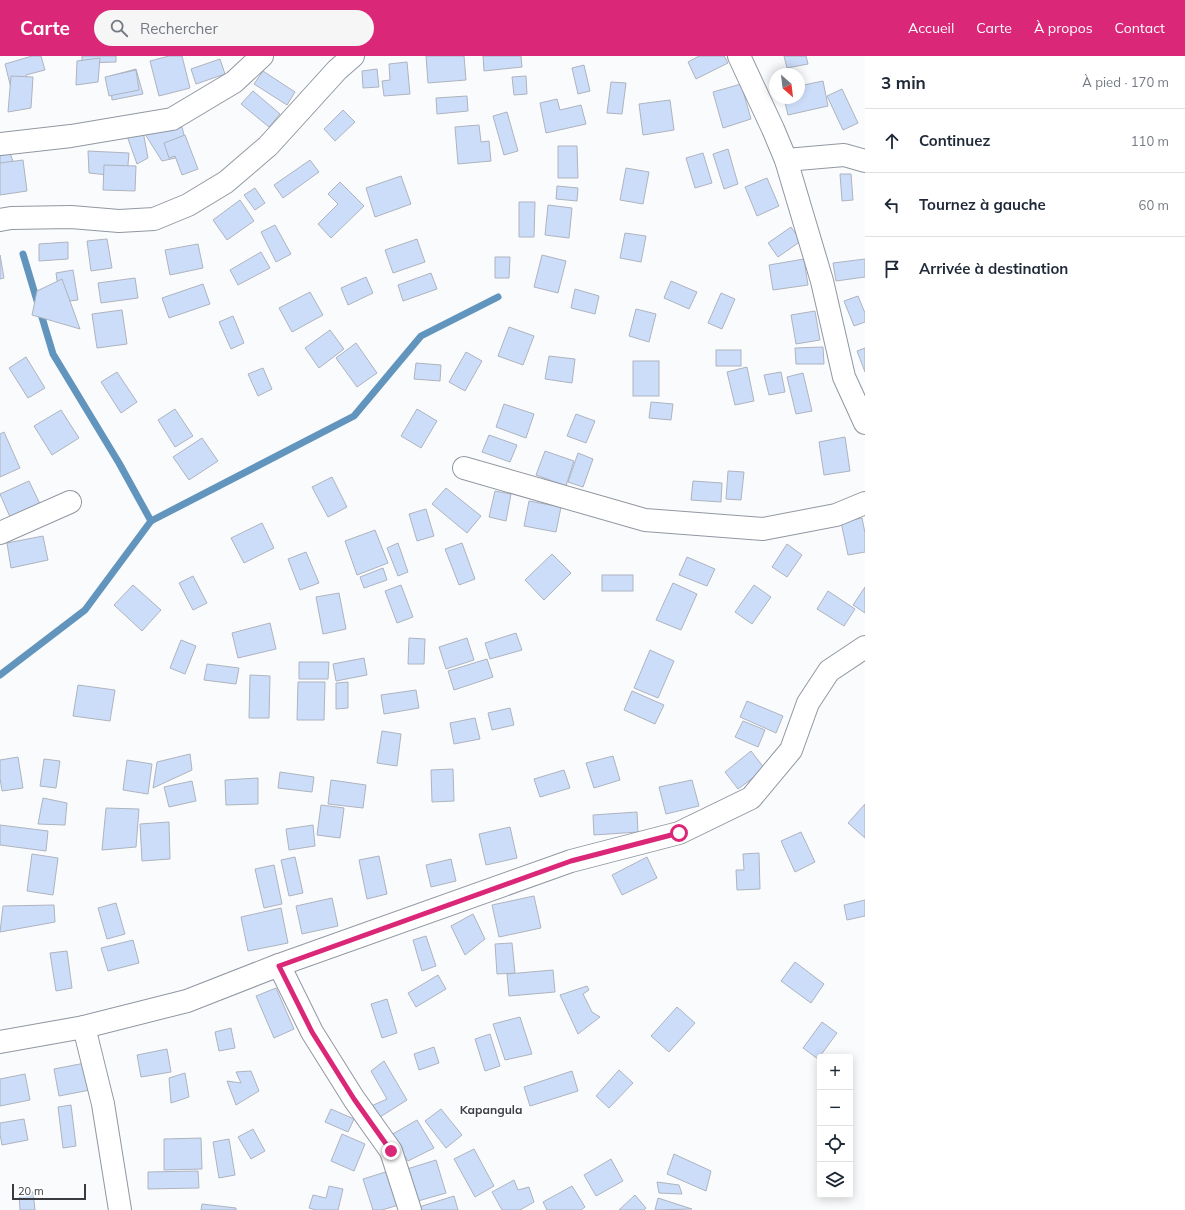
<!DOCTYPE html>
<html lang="fr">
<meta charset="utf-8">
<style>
:root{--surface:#fff;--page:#f6f6f7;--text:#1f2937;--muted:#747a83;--line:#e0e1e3;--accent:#db2777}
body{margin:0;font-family:Mulish,sans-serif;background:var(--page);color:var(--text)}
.controls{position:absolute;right:12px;bottom:12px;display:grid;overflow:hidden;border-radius:4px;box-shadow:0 2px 10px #0003}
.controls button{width:36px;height:36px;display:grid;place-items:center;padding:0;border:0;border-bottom:1px solid var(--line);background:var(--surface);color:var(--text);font:20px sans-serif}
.compass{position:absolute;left:769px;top:12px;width:36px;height:36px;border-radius:50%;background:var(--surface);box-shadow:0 2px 10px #0003;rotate:152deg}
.scale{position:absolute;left:12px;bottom:10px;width:74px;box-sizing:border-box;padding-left:4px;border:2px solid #393b40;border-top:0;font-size:11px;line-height:14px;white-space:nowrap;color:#393b40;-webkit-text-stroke:3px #fff;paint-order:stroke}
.stop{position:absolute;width:12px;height:12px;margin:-9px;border:3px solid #db2777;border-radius:50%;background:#fff}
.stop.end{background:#db2777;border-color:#fff;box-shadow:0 1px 4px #0008}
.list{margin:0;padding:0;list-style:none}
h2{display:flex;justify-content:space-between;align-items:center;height:52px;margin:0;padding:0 16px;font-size:17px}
h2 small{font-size:13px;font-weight:400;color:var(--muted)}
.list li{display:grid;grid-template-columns:26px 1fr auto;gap:12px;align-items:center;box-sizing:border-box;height:64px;padding:0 16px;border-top:1px solid var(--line)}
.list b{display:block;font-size:15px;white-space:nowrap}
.list em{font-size:13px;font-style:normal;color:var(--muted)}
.icon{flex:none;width:22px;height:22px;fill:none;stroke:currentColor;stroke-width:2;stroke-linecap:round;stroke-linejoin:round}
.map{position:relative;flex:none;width:865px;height:1154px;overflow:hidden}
header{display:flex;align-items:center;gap:24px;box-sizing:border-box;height:56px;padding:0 20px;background:var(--accent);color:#fff}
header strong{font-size:19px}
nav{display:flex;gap:22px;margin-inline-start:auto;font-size:14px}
.search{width:280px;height:36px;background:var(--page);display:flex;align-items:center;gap:10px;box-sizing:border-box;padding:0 14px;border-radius:22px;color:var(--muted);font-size:15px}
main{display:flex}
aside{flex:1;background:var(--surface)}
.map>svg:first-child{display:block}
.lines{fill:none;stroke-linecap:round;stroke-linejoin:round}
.stream{stroke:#6295bd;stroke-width:7}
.building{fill:#ccddf9;stroke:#aeb4bf}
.street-casing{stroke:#9197a1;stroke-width:24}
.street{stroke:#fff;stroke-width:22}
.route{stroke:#db2777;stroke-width:5}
.labels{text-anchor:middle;stroke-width:3;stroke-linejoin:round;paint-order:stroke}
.neighbourhood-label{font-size:12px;font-weight:bold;fill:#3c4149;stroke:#fff}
</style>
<header>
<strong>Carte</strong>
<div class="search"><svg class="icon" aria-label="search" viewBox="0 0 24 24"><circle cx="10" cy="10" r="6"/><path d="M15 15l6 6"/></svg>Rechercher</div>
<nav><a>Accueil</a><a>Carte</a><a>À propos</a><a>Contact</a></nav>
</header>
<main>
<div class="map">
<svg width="865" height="1154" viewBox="0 0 865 1154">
<rect width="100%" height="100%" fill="#fafbfd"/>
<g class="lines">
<g class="stream">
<path d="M23,198L53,298L119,407L151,465"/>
<path d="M0,619L85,554L151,465L354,360L421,280L498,241"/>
</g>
</g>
<g class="building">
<path d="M32,0H41L45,14L26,19L28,27L11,32L5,8Z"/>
<path d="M82,0H116V6L82,7Z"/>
<path d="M169,0H182L190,32L159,40L150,5Z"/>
<path d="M426,0H464L466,24L428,27Z"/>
<path d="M483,0H521L522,11L484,15Z"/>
<path d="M699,0H724L728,7L696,23L688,6Z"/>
<path d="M784,0H806L808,8L787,12Z"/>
<path d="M100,2L98,26L76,29L77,5Z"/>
<path d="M220,3L225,18L196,28L191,13Z"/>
<path d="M407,6L410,38L384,40L382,25L390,24L389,8Z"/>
<path d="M584,9L590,35L578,38L572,12Z"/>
<path d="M136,13L143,38L112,44L110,20Z"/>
<path d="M377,13L379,31L363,32L362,15Z"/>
<path d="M136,14L139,34L109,40L105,21Z"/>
<path d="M263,15L295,36L287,49L254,28Z"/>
<path d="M11,20L33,21L31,52L8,56Z"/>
<path d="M526,20L527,38L514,39L512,21Z"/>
<path d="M823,25L828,50L788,59L784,42H799V30Z"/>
<path d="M611,26L626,27L622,58L607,57Z"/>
<path d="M741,28L751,63L723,72L713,36Z"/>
<path d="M842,33L858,67L843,74L827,40Z"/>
<path d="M253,35L280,58L269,71L241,48Z"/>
<path d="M467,40L468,55L437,58L436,42Z"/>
<path d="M557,43L560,54L581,49L586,68L546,77L540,47Z"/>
<path d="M670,44L674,74L643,79L639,48Z"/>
<path d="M343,54L355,66L335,85L324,73Z"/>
<path d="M507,56L518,95L504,99L493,60Z"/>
<path d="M479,69L481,86L489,85L491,105L458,108L455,71Z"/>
<path d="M182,71L189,99L162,105L143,75Z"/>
<path d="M143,75L148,102L137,108L127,80Z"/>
<path d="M185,79L198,113L182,119L175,100L169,102L164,87Z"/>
<path d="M558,90H577L578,122H558Z"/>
<path d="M728,93L738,128L724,133L713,98Z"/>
<path d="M88,95L129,97L127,121L89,117Z"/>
<path d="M10,97L18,119L0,138V100Z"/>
<path d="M703,97L712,127L695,132L686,102Z"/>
<path d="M23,104L27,135L0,139V107Z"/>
<path d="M310,104L319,116L283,142L274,129Z"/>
<path d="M104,109L136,110L135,135L103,134Z"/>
<path d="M626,112L649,116L643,148L620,144Z"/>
<path d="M840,118H851L853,144L842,145Z"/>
<path d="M401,120L411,148L375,161L366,132Z"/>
<path d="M767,122L779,150L757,160L745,131Z"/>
<path d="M340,126L364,150L331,182L318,168L338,148L328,138Z"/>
<path d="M557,130L578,132L577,145L556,143Z"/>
<path d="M255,132L265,147L255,154L244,139Z"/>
<path d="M240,144L254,165L227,184L213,164Z"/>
<path d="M519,146H535L534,181H519Z"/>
<path d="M548,149L572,152L569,182L545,179Z"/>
<path d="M275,169L291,198L276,206L261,176Z"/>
<path d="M791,171L801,185L778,201L768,187Z"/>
<path d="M625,177L646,180L641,206L620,202Z"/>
<path d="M107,183L112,212L91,215L87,185Z"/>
<path d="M417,183L425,206L393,217L385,194Z"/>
<path d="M68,186V203L39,205V188Z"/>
<path d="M198,188L203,212L170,219L165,194Z"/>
<path d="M261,196L270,212L238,229L230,214Z"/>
<path d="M0,199L4,222L0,223Z"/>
<path d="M542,199L566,205L558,237L534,231Z"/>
<path d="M495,201H510L509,222H495Z"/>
<path d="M804,203L808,229L773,234L769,209Z"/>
<path d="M865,203V221L836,225L833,207Z"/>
<path d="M73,214L78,244L60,246L56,217Z"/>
<path d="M431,217L437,233L403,245L398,229Z"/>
<path d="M366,221L373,237L348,249L341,232Z"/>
<path d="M135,222L138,242L101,247L98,227Z"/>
<path d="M62,223L80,273L32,259L37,235Z"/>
<path d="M671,225L697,236L689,253L664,242Z"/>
<path d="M203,228L210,248L169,262L162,242Z"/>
<path d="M575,233L599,240L595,258L571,252Z"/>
<path d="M310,236L323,259L292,276L279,252Z"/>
<path d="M721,237L735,243L722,273L708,267Z"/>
<path d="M858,240L865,257V266L854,270L844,245Z"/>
<path d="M636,253L656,258L649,286L629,280Z"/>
<path d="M122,254L127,288L97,292L92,258Z"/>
<path d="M815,255L820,284L796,288L791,259Z"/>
<path d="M233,260L244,287L231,293L219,266Z"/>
<path d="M509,271L534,280L523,309L498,300Z"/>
<path d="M330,274L344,293L319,312L305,292Z"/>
<path d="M356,287L377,317L357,331L336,302Z"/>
<path d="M823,291L824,308H796L795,292Z"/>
<path d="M865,292V316L857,295Z"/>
<rect x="716" y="294" width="25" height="16"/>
<path d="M466,296L482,305L465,335L449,326Z"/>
<path d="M549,300L575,303L572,327L545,323Z"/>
<path d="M26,301L45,332L28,342L9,312Z"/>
<rect x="633" y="305" width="26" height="35"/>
<path d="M416,307L441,309L440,325L414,323Z"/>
<path d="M747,311L754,345L735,349L727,316Z"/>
<path d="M263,312L272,333L258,340L248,318Z"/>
<path d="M117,316L137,346L121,357L101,326Z"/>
<path d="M781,316L785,336L769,339L764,319Z"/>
<path d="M803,317L812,355L796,358L787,321Z"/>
<path d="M651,346L673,348L671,364L649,362Z"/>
<path d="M504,348L534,358L526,382L496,371Z"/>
<path d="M175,353L193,380L175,391L158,364Z"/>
<path d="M417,353L437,365L421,392L401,380Z"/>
<path d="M61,354L79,382L52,399L34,370Z"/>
<path d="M576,358L595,365L586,387L567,380Z"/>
<path d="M4,376L20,412L0,421V378Z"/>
<path d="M489,379L517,389L510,406L482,396Z"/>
<path d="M845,381L850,415L824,419L819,386Z"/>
<path d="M202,382L218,405L189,424L173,401Z"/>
<path d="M545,395L574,405L566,430L536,419Z"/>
<path d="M578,397L593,403L583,431L568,426Z"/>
<path d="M728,415L744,416L741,444L726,443Z"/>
<path d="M332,421L347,451L328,461L312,431Z"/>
<path d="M29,425L40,448L10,461L0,438Z"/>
<path d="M693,425L722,427L721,446L691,444Z"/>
<path d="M446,432L481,460L467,477L432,448Z"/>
<path d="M495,435L511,438L506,465L489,461Z"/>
<path d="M529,445L561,451L556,476L524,470Z"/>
<path d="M426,453L434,480L417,485L409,458Z"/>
<path d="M862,462L865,477V496L848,499L841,466Z"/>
<path d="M262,467L274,492L244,507L231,482Z"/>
<path d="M375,474L388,507L357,519L345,485Z"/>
<path d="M43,480L48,504L11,512L7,487Z"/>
<path d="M398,487L408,516L398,520L387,492Z"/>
<path d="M462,487L475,523L459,529L445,493Z"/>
<path d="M787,488L802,499L787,521L772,511Z"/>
<path d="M306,496L319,527L300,534L288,503Z"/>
<path d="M552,498L571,517L544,544L525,524Z"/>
<path d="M687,501L715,513L707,530L679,519Z"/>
<path d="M383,512L387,524L364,532L360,521Z"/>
<rect x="602" y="519" width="31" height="16"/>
<path d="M193,520L207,547L193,554L179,527Z"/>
<path d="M673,527L697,538L681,574L656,564Z"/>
<path d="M133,529L161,554L142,575L114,549Z"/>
<path d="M401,529L413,561L397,567L385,535Z"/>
<path d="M754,529L771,541L752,568L735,556Z"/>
<path d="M865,531V557L853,549Z"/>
<path d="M828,535L855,553L844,570L817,553Z"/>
<path d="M339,537L346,573L323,578L316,541Z"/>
<path d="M270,567L276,593L238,602L232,577Z"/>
<path d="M516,577L522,594L490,603L485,587Z"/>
<path d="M409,582L425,583L424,608H408Z"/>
<path d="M467,582L474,604L446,613L439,591Z"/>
<path d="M181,584L196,590L185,618L170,612Z"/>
<path d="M650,594L674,605L658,642L634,632Z"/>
<path d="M364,602L367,619L336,625L333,608Z"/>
<path d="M487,603L493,621L454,634L448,615Z"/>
<path d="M299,606H329L328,623H299Z"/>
<path d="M207,608L239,612L236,628L204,624Z"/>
<path d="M250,619L270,620L269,662H249Z"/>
<path d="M298,626H325L324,664H297Z"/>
<path d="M348,626V652L336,653V627Z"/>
<path d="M78,629L115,634L110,665L73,660Z"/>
<path d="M416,634L419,652L384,658L381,639Z"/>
<path d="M632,635L664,649L655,668L624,654Z"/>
<path d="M747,645L783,660L776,677L740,661Z"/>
<path d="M510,652L514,669L492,674L488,657Z"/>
<path d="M475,662L480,683L454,688L450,667Z"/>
<path d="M743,665L765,674L758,691L735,681Z"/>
<path d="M382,675L401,678L397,710L377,707Z"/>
<path d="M751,695L765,713L738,733L725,716Z"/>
<path d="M190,698L192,714L153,732L157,706Z"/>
<path d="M613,700L620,724L594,732L586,707Z"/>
<path d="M18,701L23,732L2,735L0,722V704Z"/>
<path d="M44,703L60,705L56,732L40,730Z"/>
<path d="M127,704L152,708L148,738L123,734Z"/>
<path d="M453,713L454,745L432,746L431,714Z"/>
<path d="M564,714L570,732L540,741L534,723Z"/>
<path d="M280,716L314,721L312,736L278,732Z"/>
<path d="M258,722V748L226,749L225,724Z"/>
<path d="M331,724L366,729L363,752L328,748Z"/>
<path d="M692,724L699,750L666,758L659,731Z"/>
<path d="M192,725L196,745L169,751L164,731Z"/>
<path d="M43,742L67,747L65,769L38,768Z"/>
<path d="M865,748V782L848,767Z"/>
<path d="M321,749L344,752L340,782L317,779Z"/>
<path d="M106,752L139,753L136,791L102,794Z"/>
<path d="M637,756L638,776L594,779L593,759Z"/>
<path d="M169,766L170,803L142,805L140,768Z"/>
<path d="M0,769L48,775L46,795L0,789Z"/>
<path d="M313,769L315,790L289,794L286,773Z"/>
<path d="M510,771L517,802L486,809L479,778Z"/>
<path d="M801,776L815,806L795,816L781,785Z"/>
<path d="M759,797L760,833L737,834L736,814H744L743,798Z"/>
<path d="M32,798L58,802L53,839L27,835Z"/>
<path d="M379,800L387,838L367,843L359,804Z"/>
<path d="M295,801L303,837L289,840L281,804Z"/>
<path d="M647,801L657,822L622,839L612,819Z"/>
<path d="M451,803L456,825L431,831L426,809Z"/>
<path d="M274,809L282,848L264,852L255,813Z"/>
<path d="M534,840L541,872L499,881L492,849Z"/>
<path d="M332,842L338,870L302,878L296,850Z"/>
<path d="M865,844V860L847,864L844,849Z"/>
<path d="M116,847L125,878L107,883L98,852Z"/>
<path d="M54,849L55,866L0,876L3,850Z"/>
<path d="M281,852L288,887L248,895L241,861Z"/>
<path d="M473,858L485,883L465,899L451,870Z"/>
<path d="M426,880L436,910L422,915L413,884Z"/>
<path d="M133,884L139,907L108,915L101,892Z"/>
<path d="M512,887L515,917L497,918L495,888Z"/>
<path d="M67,895L72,932L56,935L50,897Z"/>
<path d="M795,906L824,928L811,947L781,925Z"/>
<path d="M553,914L555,936L509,940L507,918Z"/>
<path d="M438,919L446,933L416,951L408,937Z"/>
<path d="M587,930L589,934L583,938L592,956L600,961L578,978L560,939Z"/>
<path d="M276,932L294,973L274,982L256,940Z"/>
<path d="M387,943L397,977L382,982L371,948Z"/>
<path d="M677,951L695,967L669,996L651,980Z"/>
<path d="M520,961L532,998L505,1004L493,968Z"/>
<path d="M822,966L837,977L818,1003L803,992Z"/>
<path d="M231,972L235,992L219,995L215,976Z"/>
<path d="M490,978L500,1010L485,1015L475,983Z"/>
<path d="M434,991L439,1007L419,1014L414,998Z"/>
<path d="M167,993L171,1016L141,1021L137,999Z"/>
<path d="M384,1005L407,1044L380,1061L369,1051L387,1043L371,1015Z"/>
<path d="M85,1007L90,1034L59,1040L54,1013Z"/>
<path d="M619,1014L633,1027L609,1052L596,1040Z"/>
<path d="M251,1015L259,1035L236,1049L227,1025L241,1027L236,1016Z"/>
<path d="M572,1015L578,1035L530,1050L524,1031Z"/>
<path d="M185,1017L189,1041L171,1047L169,1022Z"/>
<path d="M25,1018L30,1044L0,1050V1023Z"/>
<path d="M71,1049L76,1090L63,1092L58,1051Z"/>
<path d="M331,1053L354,1063L348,1076L325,1066Z"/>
<path d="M441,1053L462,1079L446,1092L425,1065Z"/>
<path d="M24,1063L28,1084L2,1089L0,1078V1067Z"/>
<path d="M417,1064L434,1092L408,1105L391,1079Z"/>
<path d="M253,1073L265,1095L251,1103L238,1081Z"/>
<path d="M342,1078L365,1088L354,1115L331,1105Z"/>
<path d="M201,1082L202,1113L164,1114V1083Z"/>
<path d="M229,1083L235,1119L219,1122L213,1086Z"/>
<path d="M474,1093L494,1130L475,1141L454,1103Z"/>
<path d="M674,1098L711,1115L706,1135L667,1118Z"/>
<path d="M611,1103L623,1125L596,1140L584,1119Z"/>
<path d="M436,1104L446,1137L418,1145L407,1113Z"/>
<path d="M392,1114L402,1148L382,1154H373L363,1123Z"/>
<path d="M198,1115L199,1132L148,1133V1116Z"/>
<path d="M514,1124L518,1134L529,1131L534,1146L520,1154H502L492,1136Z"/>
<path d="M657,1126L679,1129L682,1138L659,1137Z"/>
<path d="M329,1130L343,1133L338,1154H316L309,1152L313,1139L326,1142Z"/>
<path d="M572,1130L585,1151L581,1154H547L543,1146Z"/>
<path d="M33,1136L35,1154H20L19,1138Z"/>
<path d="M635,1139L646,1152L644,1154H619Z"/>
<path d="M454,1140L458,1154H420L419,1151Z"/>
<path d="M658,1142L692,1153L655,1154Z"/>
<path d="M202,1148L236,1152V1154H201Z"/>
</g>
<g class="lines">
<defs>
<g id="street">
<path d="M739,0L773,73L786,104L822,225L844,321L865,367"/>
<path d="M0,88L71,80L172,63L234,26L262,0"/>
<path d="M786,104L844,99L865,105"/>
<path d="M0,164L11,162L71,161L119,165L154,163L188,149L226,126L268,90L337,14L353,0"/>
<path d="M464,412L645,464L763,473L836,459L865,447"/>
<path d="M0,477L70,446"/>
<path d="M279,909L312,976L354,1043L391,1095L410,1154"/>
<path d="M84,971L103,1048L120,1154"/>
<path d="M0,986L84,971L187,945L279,909L571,805L679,777L751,742L791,694L808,647L829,615L865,591"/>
</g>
</defs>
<use href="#street" class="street-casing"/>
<use href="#street" class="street"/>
</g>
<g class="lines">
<path class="route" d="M391,1095L354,1043L312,976L279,910L571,805L679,777"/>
</g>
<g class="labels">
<g class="neighbourhood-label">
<text x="491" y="1058">Kapangula</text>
</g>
</g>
</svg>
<div class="controls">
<button>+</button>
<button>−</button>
<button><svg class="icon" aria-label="locate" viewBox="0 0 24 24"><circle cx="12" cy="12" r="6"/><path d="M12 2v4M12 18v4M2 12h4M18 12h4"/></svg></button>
<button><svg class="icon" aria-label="layers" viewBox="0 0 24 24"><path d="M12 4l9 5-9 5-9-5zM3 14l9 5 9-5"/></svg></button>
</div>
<svg class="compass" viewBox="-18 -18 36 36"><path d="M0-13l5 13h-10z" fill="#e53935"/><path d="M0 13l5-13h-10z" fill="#747a83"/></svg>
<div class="scale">20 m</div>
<div class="stop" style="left:679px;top:777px"></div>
<div class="stop end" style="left:391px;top:1095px"></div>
</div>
<aside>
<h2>3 min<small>À pied · 170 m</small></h2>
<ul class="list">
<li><svg class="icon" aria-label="ahead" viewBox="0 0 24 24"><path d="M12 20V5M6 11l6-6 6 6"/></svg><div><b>Continuez</b></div><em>110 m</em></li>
<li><svg class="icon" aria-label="left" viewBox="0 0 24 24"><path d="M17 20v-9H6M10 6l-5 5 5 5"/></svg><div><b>Tournez à gauche</b></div><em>60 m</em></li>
<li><svg class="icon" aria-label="arrive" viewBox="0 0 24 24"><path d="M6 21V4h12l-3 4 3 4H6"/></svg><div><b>Arrivée à destination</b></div></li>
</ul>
</aside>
</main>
